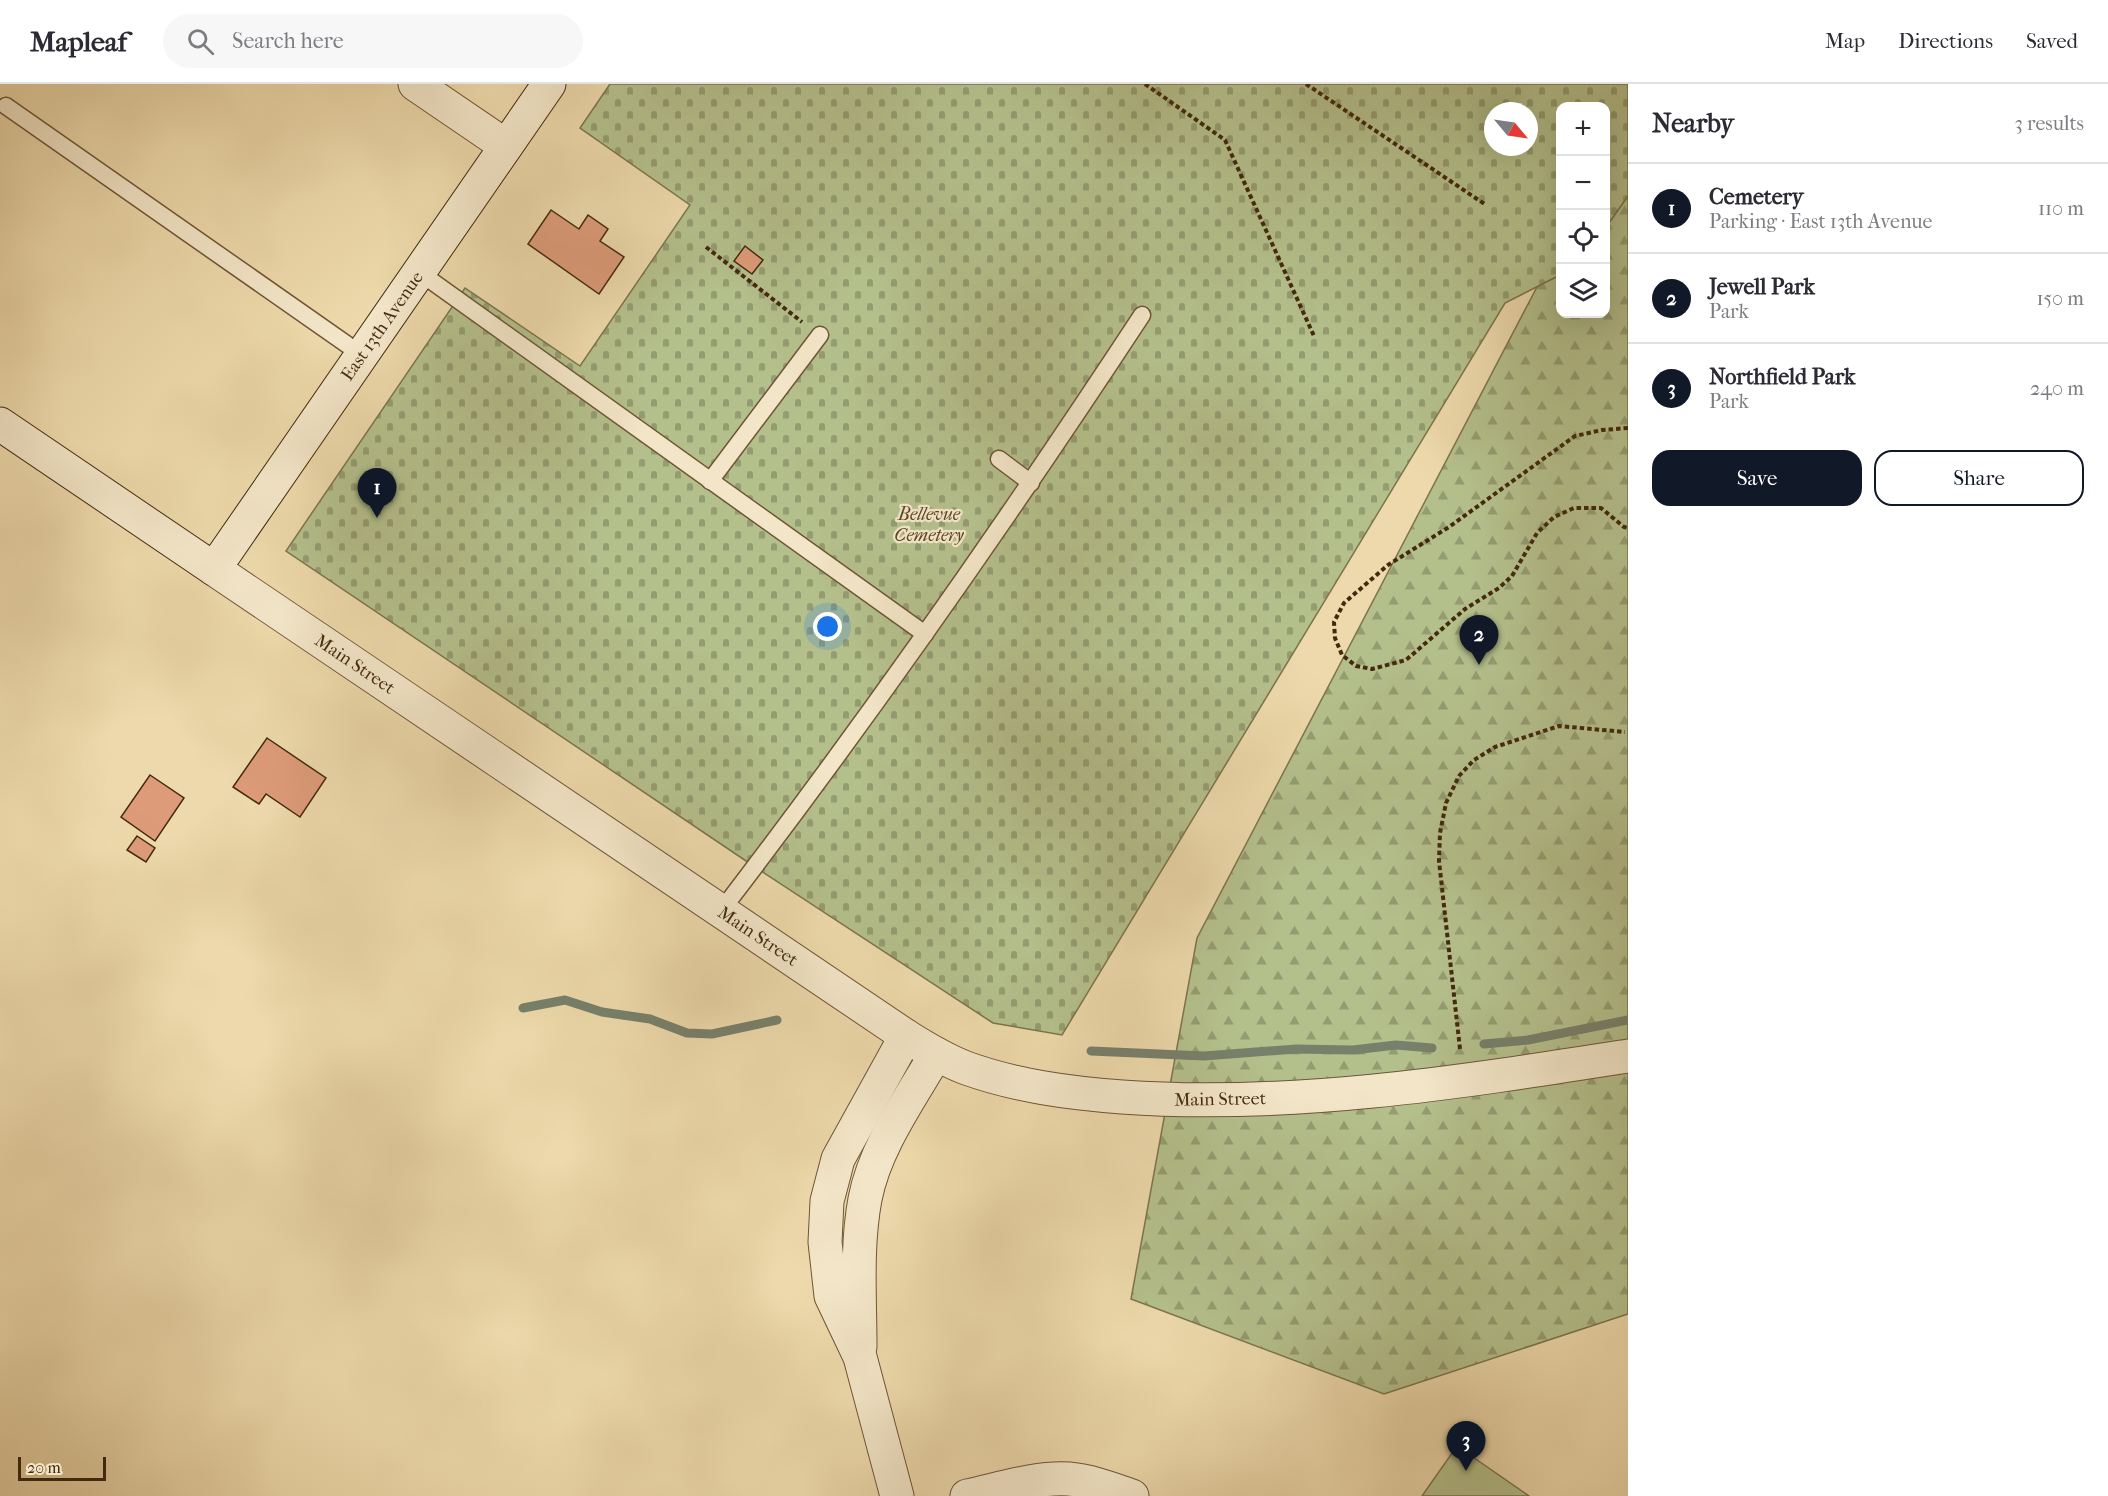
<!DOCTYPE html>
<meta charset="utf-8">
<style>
:root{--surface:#fff;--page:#f7f7f7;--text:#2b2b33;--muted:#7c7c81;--line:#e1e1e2;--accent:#111827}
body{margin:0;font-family:"IM FELL French Canon",serif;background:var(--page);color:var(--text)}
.controls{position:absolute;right:18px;top:18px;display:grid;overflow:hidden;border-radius:12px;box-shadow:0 6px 24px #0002}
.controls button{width:54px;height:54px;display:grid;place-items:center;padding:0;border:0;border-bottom:2px solid var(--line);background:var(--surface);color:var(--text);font:30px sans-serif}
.compass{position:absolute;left:1484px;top:18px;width:54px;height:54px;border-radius:50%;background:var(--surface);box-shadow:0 6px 24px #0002;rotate:119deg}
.scale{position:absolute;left:18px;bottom:15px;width:88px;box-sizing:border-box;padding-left:6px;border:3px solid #43290e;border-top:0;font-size:16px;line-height:21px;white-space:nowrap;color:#43290e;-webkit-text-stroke:4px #f3e6c8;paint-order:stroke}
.you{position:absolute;left:828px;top:543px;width:21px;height:21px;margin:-15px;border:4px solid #fff;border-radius:50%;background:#1a73e8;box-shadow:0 0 0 9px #1a73e833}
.badge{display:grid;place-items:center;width:39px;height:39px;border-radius:50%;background:var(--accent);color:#fff;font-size:20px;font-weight:700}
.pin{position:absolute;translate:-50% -50px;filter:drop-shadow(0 2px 3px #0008)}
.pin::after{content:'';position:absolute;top:32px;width:21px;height:18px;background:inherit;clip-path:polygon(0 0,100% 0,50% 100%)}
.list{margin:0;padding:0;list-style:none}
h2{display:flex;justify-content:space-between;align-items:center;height:78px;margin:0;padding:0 24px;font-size:26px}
h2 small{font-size:20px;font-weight:400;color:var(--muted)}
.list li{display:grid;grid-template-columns:39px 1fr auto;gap:18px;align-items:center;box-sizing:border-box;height:90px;padding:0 24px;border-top:2px solid var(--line)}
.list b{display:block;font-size:22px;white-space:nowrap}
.list p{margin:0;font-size:20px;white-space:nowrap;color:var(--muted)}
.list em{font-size:20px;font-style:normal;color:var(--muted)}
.actions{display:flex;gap:12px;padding:18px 24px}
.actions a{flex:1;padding:14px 0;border:2px solid var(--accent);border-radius:18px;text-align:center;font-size:21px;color:var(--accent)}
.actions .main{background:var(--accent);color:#fff}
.icon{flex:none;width:33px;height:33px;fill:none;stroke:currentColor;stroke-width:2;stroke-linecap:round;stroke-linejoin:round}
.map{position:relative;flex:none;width:1628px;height:1412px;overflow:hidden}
header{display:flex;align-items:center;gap:36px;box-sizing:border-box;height:84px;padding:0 30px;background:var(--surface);border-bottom:2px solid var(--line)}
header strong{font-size:28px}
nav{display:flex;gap:33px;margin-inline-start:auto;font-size:21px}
.search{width:420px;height:54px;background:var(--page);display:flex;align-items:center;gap:15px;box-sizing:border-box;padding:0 21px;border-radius:33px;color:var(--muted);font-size:22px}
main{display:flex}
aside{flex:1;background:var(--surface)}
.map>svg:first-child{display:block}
.green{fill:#b4c08c;stroke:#7c744d;stroke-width:1.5}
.forest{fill:url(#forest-firs);stroke:#7c744d;stroke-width:1.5}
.cemetery{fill:url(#cemetery-stones);stroke:#7c744d;stroke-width:1.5;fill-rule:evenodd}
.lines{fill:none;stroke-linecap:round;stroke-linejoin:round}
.stream{stroke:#77806b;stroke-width:9}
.building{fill:#dd9b79;stroke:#43290e;stroke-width:1.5}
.lane-casing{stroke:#6e5535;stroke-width:19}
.street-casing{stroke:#6e5535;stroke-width:35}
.secondary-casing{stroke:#43290e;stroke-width:35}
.path{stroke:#43290e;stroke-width:4;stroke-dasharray:4.5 3;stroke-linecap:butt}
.lane{stroke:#f3e6c8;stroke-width:16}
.street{stroke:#f3e6c8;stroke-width:33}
.secondary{stroke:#f3e6c8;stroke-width:33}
.labels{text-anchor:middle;stroke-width:4.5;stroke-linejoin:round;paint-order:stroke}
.street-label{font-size:18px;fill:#43290e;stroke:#f3e6c8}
.park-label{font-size:18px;font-style:italic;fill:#5a4727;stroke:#f3e6c8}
</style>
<header>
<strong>Mapleaf</strong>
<div class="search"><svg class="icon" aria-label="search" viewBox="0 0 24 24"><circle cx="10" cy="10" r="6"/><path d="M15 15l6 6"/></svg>Search here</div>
<nav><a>Map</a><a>Directions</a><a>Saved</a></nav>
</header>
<main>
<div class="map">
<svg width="1628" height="1412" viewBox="0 0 1628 1412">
<defs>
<pattern id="forest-firs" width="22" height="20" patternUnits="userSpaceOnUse" patternTransform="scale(1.5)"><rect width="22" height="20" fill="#b4c08c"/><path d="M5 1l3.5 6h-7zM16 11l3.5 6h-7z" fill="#949c71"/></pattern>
<pattern id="cemetery-stones" width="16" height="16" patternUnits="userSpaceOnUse" patternTransform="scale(1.5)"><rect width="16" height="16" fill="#b4c08c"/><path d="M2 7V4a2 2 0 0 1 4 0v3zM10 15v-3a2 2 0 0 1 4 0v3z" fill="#949c71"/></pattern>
</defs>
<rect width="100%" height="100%" fill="#edd9ab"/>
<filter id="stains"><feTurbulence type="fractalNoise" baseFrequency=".00333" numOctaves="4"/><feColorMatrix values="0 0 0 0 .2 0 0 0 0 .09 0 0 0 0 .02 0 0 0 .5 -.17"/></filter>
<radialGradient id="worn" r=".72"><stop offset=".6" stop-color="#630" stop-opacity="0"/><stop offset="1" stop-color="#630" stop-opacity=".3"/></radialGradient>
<path class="green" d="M1457,1362L1529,1412H1422Z"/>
<path class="forest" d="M1628,112V1230L1384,1310L1131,1215L1197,854L1538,201L1560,191V230H1606V143Z"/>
<path class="cemetery" d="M610,0H1628V112L1606,143V22H1560V191L1505,219L1062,951L993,939L755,783L286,467L465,204L580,282L690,121L580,44ZM1493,27H1529V63H1493Z"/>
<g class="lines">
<g class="stream">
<path d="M523,924L565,916L602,928L650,935L687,949L712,950L777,936"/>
<path d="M1484,960L1528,956L1628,936"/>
<path d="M1091,967L1204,972L1296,965L1353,966L1396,961L1432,964"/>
</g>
</g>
<g class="building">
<path d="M551,126L579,145L588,131L608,145L600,157L624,173L599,210L528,160Z"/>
<path d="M745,162L763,176L752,190L734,177Z"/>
<path d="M267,654L326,694L300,733L266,710L259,720L233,703Z"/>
<path d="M150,691L184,714L155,757L121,733Z"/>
<path d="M137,752L155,764L146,778L127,766Z"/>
</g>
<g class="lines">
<defs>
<g id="lane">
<path d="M6,22L362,271"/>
<path d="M419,188L925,550"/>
<path d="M999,375L1031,399"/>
<path d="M710,397L820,251"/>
<path d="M721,827C869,634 1008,435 1142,231"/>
</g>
<g id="street">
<path d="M415,0L506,62"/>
<path d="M214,485L906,952C925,964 945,976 966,984C1016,1002 1069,1009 1122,1013C1291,1025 1461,998 1628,972"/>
<path d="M860,1263C860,1214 856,1163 865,1115C875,1063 910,1015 936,970"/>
<path d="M897,1412L860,1273L831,1212L825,1158L827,1117L838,1075L906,952"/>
<path d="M967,1412C1000,1405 1035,1393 1069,1395C1091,1397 1112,1405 1132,1412"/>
</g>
<path id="secondary" d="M0,340L214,485L549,0"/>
</defs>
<use href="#lane" class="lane-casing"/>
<use href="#street" class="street-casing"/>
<use href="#secondary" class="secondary-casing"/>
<g class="path">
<path d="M1145,0L1225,56L1314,252"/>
<path d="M1306,0L1486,121"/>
<path d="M706,163L802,238"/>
<path d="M1628,344L1602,346L1575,352L1449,443L1388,481L1344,519L1334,538L1335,554L1342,571L1356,582L1372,585L1406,576L1465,525L1499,504L1512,492L1537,449L1554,433L1574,424H1601L1624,443L1628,444"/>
<path d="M1460,965L1439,777L1440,749L1446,719L1459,692L1474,676L1495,663L1559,642L1625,648"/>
</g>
<use href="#lane" class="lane"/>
<use href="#street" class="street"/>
<use href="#secondary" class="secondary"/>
</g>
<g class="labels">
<g class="street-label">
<text transform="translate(382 242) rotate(-55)" y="6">East 13th Avenue</text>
<text transform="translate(355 580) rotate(34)" y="6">Main Street</text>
<text transform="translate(758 852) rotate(34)" y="6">Main Street</text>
<text transform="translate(1220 1015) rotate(-1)" y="6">Main Street</text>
</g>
<g class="park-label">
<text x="929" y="436">Bellevue<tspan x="929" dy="21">Cemetery</tspan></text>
</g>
</g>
<rect width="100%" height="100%" filter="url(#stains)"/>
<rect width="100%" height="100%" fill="url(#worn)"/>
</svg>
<div class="controls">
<button>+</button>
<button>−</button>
<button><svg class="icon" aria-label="locate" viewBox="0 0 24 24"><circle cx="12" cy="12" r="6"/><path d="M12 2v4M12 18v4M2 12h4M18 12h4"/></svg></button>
<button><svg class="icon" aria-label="layers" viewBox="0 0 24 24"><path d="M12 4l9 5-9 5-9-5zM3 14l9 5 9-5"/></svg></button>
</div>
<svg class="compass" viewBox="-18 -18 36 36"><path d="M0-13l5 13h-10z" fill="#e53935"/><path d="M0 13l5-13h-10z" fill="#7c7c81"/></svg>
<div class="scale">20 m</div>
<div class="you"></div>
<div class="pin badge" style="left:377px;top:434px">1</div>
<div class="pin badge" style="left:1479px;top:581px">2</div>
<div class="pin badge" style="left:1466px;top:1387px">3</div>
</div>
<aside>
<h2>Nearby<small>3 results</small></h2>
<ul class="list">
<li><span class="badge">1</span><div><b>Cemetery</b><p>Parking · East 13th Avenue</p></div><em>110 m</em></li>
<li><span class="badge">2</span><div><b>Jewell Park</b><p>Park</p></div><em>150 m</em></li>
<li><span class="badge">3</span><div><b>Northfield Park</b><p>Park</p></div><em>240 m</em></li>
</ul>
<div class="actions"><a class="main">Save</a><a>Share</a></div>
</aside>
</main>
